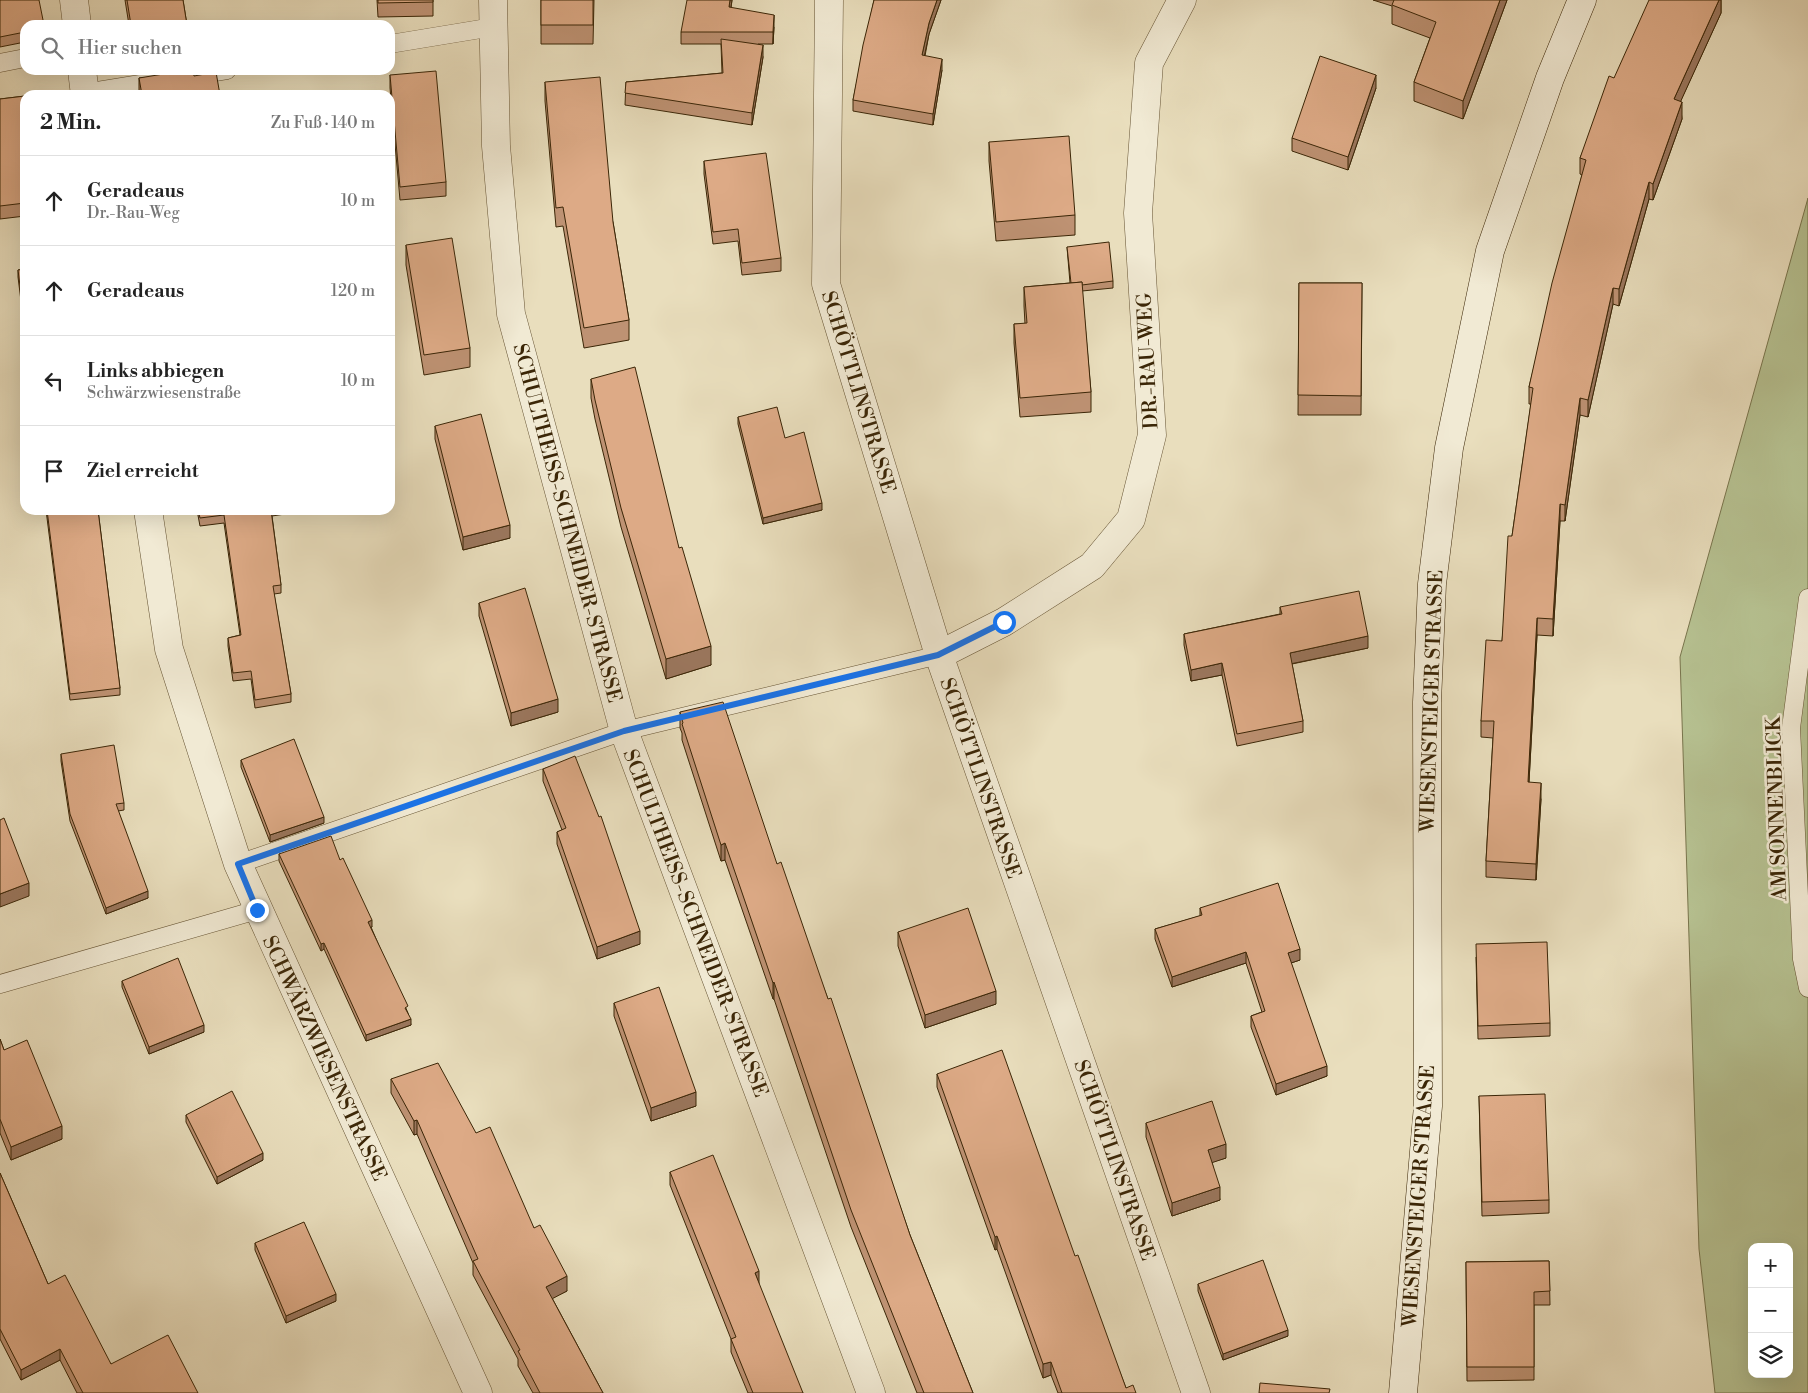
<!DOCTYPE html>
<html lang="de">
<meta charset="utf-8">
<style>
:root{--surface:#fff;--page:#f2f2f2;--text:#222;--muted:#767676;--line:#e0e0e0}
body{margin:0;font-family:"Libre Bodoni",serif;background:var(--page);color:var(--text)}
.controls{position:absolute;right:15px;bottom:15px;display:grid;overflow:hidden;border-radius:10px;box-shadow:0 5px 20px #0002}
.controls button{width:45px;height:45px;display:grid;place-items:center;padding:0;border:0;border-bottom:1px solid var(--line);background:var(--surface);color:var(--text);font:25px sans-serif}
.stop{position:absolute;width:15px;height:15px;margin:-11px;border:4px solid #1a73e8;border-radius:50%;background:#fff}
.stop.end{background:#1a73e8;border-color:#fff;box-shadow:0 1px 5px #0008}
.list{margin:0;padding:0;list-style:none}
h2{display:flex;justify-content:space-between;align-items:center;height:65px;margin:0;padding:0 20px;font-size:21px}
h2 small{font-size:16px;font-weight:400;color:var(--muted)}
.list li{display:grid;grid-template-columns:32px 1fr auto;gap:15px;align-items:center;box-sizing:border-box;height:90px;padding:0 20px;border-top:1px solid var(--line)}
.list b{display:block;font-size:19px;white-space:nowrap}
.list p{margin:0;font-size:16px;white-space:nowrap;color:var(--muted)}
.list em{font-size:16px;font-style:normal;color:var(--muted)}
.icon{flex:none;width:28px;height:28px;fill:none;stroke:currentColor;stroke-width:2;stroke-linecap:round;stroke-linejoin:round}
.map{position:relative;flex:none;width:1808px;height:1393px;overflow:hidden}
.search{position:absolute;background:var(--surface);box-shadow:0 5px 20px #0002;left:20px;top:20px;width:375px;height:55px;display:flex;align-items:center;gap:12px;box-sizing:border-box;padding:0 18px;border-radius:15px;color:var(--muted);font-size:19px}
.panel{position:absolute;background:var(--surface);box-shadow:0 5px 20px #0002;left:20px;top:90px;width:375px;height:425px;border-radius:15px}
.map>svg:first-child{display:block}
.green{fill:#b6c191;stroke:#78744c;fill-rule:evenodd}
.lines{fill:none;stroke-linecap:round;stroke-linejoin:round}
.service-casing{stroke:#665434;stroke-width:19}
.minor-casing{stroke:#665434;stroke-width:29}
.secondary-casing{stroke:#3b2607;stroke-width:29}
.service{stroke:#f1ead4;stroke-width:18}
.minor{stroke:#f1ead4;stroke-width:28}
.secondary{stroke:#f1ead4;stroke-width:28}
.wall{fill:#be9273;stroke:#3b2607}
.shaded-wall{fill:#9b775e;stroke:#3b2607}
.building{fill:#ddaa86;stroke:#3b2607}
.route{stroke:#1a73e8;stroke-width:6}
.labels{text-anchor:middle;stroke-width:5;stroke-linejoin:round;paint-order:stroke}
.street-label{font-size:20px;fill:#3b2607;stroke:#f1ead4}
</style>
<div class="map">
<svg width="1808" height="1393" viewBox="0 0 1808 1393">
<rect width="100%" height="100%" fill="#e9debd"/>
<filter id="stains"><feTurbulence type="fractalNoise" baseFrequency=".004" numOctaves="4"/><feColorMatrix values="0 0 0 0 .2 0 0 0 0 .09 0 0 0 0 .02 0 0 0 .5 -.17"/></filter>
<radialGradient id="worn" r=".72"><stop offset=".6" stop-color="#630" stop-opacity="0"/><stop offset="1" stop-color="#630" stop-opacity=".3"/></radialGradient>
<path class="green" d="M1808,198V1393H1715L1699,1249L1680,657ZM1752,1247H1789V1374H1752Z"/>
<g class="lines">
<defs>
<g id="service">
<path d="M390,44L493,27"/>
<path d="M0,63L25,58"/>
<path d="M85,93L227,70"/>
<path d="M1808,598L1791,728L1802,959L1808,988"/>
<path d="M238,864L624,731L939,655"/>
<path d="M0,984L257,910"/>
</g>
<g id="minor">
<path d="M74,0L77,25"/>
<path d="M493,0L496,146L511,314L624,731L871,1393"/>
<path d="M829,0L826,284L939,655L1196,1393"/>
<path d="M82,70L85,95"/>
<path d="M148,510L169,649L238,864L478,1393"/>
<path d="M939,655L1004,622L1092,566L1131,519L1152,435L1138,213L1149,63L1182,0"/>
</g>
<path id="secondary" d="M1403,1393L1428,1106L1427,702L1432,584L1449,448L1490,251L1550,78L1582,0"/>
</defs>
<use href="#service" class="service-casing"/>
<use href="#minor" class="minor-casing"/>
<use href="#secondary" class="secondary-casing"/>
<use href="#service" class="service"/>
<use href="#minor" class="minor"/>
<use href="#secondary" class="secondary"/>
</g>
<g class="wall">
<path d="M0,0L25,25V42L0,47Z"/>
<path d="M125,0H183L187,25H129Z"/>
<path d="M377,0H433V16L378,17Z"/>
<path d="M541,0H594L593,44H541Z"/>
<path d="M732,0L731,8L774,27L773,44H758L763,57L752,125L625,105L626,82L722,73L721,44H681V32Z"/>
<path d="M874,0H941L929,34L925,56L942,70L933,125L853,111V100Z"/>
<path d="M1373,0H1507L1463,119L1414,101V82L1430,38L1392,24V6Z"/>
<path d="M1721,0V13L1680,102L1682,119L1653,200L1649,199L1619,306L1613,304L1588,417L1580,415L1565,521H1560L1553,636L1537,635L1529,782L1541,799L1536,880L1486,877V861L1493,738L1481,737V721L1502,641L1512,536L1531,404H1529V387L1582,175L1580,174V158L1614,78Z"/>
<path d="M135,70H161L136,74Z"/>
<path d="M390,75L446,182V196L400,200L390,88Z"/>
<path d="M194,76L220,95H139V78Z"/>
<path d="M545,82L613,222L629,320V340L584,348L563,226L556,227L545,101Z"/>
<path d="M1376,88L1348,170L1292,151V138Z"/>
<path d="M25,96V216L0,219V99Z"/>
<path d="M989,142L1075,215V235L996,241L989,161Z"/>
<path d="M704,161L781,258V271L742,275L738,241L713,244L704,174Z"/>
<path d="M406,245L470,348V367L424,375L406,265Z"/>
<path d="M1067,247L1113,281V288L1082,291L1091,392V412L1020,417L1014,343V324H1025L1024,306V287L1070,283Z"/>
<path d="M25,269V333L18,277V270Z"/>
<path d="M1299,283H1362L1361,415H1298Z"/>
<path d="M591,379L679,548L711,665L666,679L621,527L595,419L591,398Z"/>
<path d="M738,417L785,438L822,510L763,524L738,424Z"/>
<path d="M435,426L510,538L463,550L435,439Z"/>
<path d="M46,510H98L120,688V695L70,700Z"/>
<path d="M197,510H305V511L272,516L281,585V593L274,594L291,694V702L255,708L251,679L233,681L228,646V638L240,635L224,523L200,526Z"/>
<path d="M479,603L558,712L511,726L479,616Z"/>
<path d="M1280,607L1368,648L1292,664L1303,721V732L1237,746L1222,675L1191,681L1184,645V634L1280,614Z"/>
<path d="M680,712L777,864L828,999L910,1235L973,1393H917L851,1227L774,999H773L725,860L721,861L682,740V733L680,728Z"/>
<path d="M61,754L124,803V810L118,811L148,898L106,914L70,821L61,761Z"/>
<path d="M241,760L324,823L270,842L241,767Z"/>
<path d="M543,769L640,944L597,959L557,844V832L562,830L543,781Z"/>
<path d="M279,854L340,860L372,927H371L408,1013L411,1025L366,1041L324,949L321,951L279,861Z"/>
<path d="M1200,908L1300,960L1291,963L1327,1076L1276,1095L1251,1027V1016L1262,1012L1246,963L1172,987L1155,939V929L1200,916Z"/>
<path d="M898,932L996,1004L925,1028L898,946Z"/>
<path d="M1476,957L1550,1023V1036L1478,1039Z"/>
<path d="M122,981L204,1032L149,1054L122,987Z"/>
<path d="M614,1003L696,1106L651,1121L614,1016Z"/>
<path d="M0,1039L4,1050L62,1139L11,1160L0,1133Z"/>
<path d="M937,1074L1075,1256L1126,1388L1136,1393H1058L1051,1375L1043,1378L997,1249L995,1250L937,1087Z"/>
<path d="M391,1079L476,1133L534,1228L567,1291L552,1298L603,1393H533L518,1366V1359L473,1275V1263L417,1134L414,1135L391,1093Z"/>
<path d="M1479,1096L1549,1200V1213L1482,1216Z"/>
<path d="M186,1115L263,1160L217,1184L186,1122Z"/>
<path d="M1146,1123L1226,1158L1212,1162L1220,1200L1172,1216L1146,1137Z"/>
<path d="M670,1172L803,1393H748L731,1352V1339L670,1185Z"/>
<path d="M0,1173L48,1284L111,1364L198,1393H77L60,1360L21,1380L0,1339Z"/>
<path d="M255,1243L336,1301L286,1323L255,1250Z"/>
<path d="M1549,1261L1550,1305H1534V1380L1467,1381L1466,1262Z"/>
<path d="M1198,1284L1288,1336L1223,1360L1198,1291Z"/>
</g>
<g class="shaded-wall">
<path d="M730,0H732L729,19V7Z"/>
<path d="M937,0H941L929,34L922,67V55L929,23Z"/>
<path d="M1500,0H1507L1463,119V101Z"/>
<path d="M1719,0H1721V13L1674,116V99Z"/>
<path d="M774,15V27L773,44V32Z"/>
<path d="M763,45V57L752,125V113Z"/>
<path d="M942,59V70L933,125V114Z"/>
<path d="M1376,75V88L1348,170V157Z"/>
<path d="M1682,102V119L1653,200V184Z"/>
<path d="M1649,182V199L1619,306V289Z"/>
<path d="M1613,288V304L1588,417V400Z"/>
<path d="M1580,398V415L1565,521V505Z"/>
<path d="M822,503V510L763,524V518Z"/>
<path d="M1560,504V521L1553,636V619Z"/>
<path d="M510,525V538L463,550V537Z"/>
<path d="M1537,618V635L1528,799V782Z"/>
<path d="M1368,636V648L1290,664V653Z"/>
<path d="M711,646V665L666,679V659Z"/>
<path d="M1222,663V675L1191,681V670Z"/>
<path d="M558,699V712L511,726V713Z"/>
<path d="M1541,783V799L1536,880V864Z"/>
<path d="M324,817V823L270,842V835Z"/>
<path d="M725,843V860L721,861V845Z"/>
<path d="M29,883V896L0,907V894Z"/>
<path d="M148,891V898L106,914V908Z"/>
<path d="M372,920V927L368,928V922Z"/>
<path d="M640,931V944L597,959V947Z"/>
<path d="M324,943V949L321,951V944Z"/>
<path d="M1300,949V960L1288,964V953Z"/>
<path d="M1246,952V963L1172,987V977Z"/>
<path d="M774,982V999H773V983Z"/>
<path d="M996,991V1004L925,1028V1015Z"/>
<path d="M411,1019V1025L366,1041V1035Z"/>
<path d="M204,1025V1032L149,1054V1047Z"/>
<path d="M1327,1066V1076L1276,1095V1084Z"/>
<path d="M696,1092V1106L651,1121V1108Z"/>
<path d="M417,1120V1134L414,1135V1121Z"/>
<path d="M62,1126V1139L11,1160V1147Z"/>
<path d="M1226,1144V1158L1208,1164V1150Z"/>
<path d="M263,1153V1160L217,1184V1177Z"/>
<path d="M1220,1187V1200L1172,1216V1203Z"/>
<path d="M997,1236V1249L995,1250V1237Z"/>
<path d="M759,1271V1284L755,1273Z"/>
<path d="M567,1276V1291L546,1302V1287Z"/>
<path d="M336,1294V1301L286,1323V1316Z"/>
<path d="M1288,1330V1336L1223,1360V1354Z"/>
<path d="M60,1349V1360L21,1380V1370Z"/>
<path d="M1051,1362V1375L1043,1378V1364Z"/>
</g>
<g class="building">
<path d="M0,0H39L44,25H25V32L0,37Z"/>
<path d="M127,0H183L187,25H131Z"/>
<path d="M378,0H433V2L378,3Z"/>
<rect x="541" y="0" width="52" height="25"/>
<path d="M687,0H730L729,7L774,15L773,32H681Z"/>
<path d="M874,0H937L929,23L922,55L942,59L933,114L853,100L863,45Z"/>
<path d="M1394,0H1500L1463,101L1414,82L1436,22L1392,5Z"/>
<path d="M1649,0H1719L1674,99L1682,102L1653,184L1649,182L1619,289L1613,288L1588,400L1580,398L1565,505L1560,504L1553,619L1537,618L1528,782L1541,783L1536,864L1486,861L1494,721H1481L1486,640L1502,641L1508,536H1512L1533,388L1529,387L1552,283L1586,160L1580,158L1609,76L1614,78Z"/>
<path d="M721,39L763,45L752,113L625,93L626,82L723,73Z"/>
<path d="M1320,56L1376,75L1348,157L1292,138Z"/>
<path d="M188,70H193L194,76L216,72L220,95H142L139,78Z"/>
<path d="M436,71L446,182L400,187L390,75Z"/>
<path d="M600,77L613,222L629,320L584,328L563,207L556,208L545,82Z"/>
<path d="M25,96V203L0,206V99Z"/>
<path d="M1069,136L1075,215L996,222L989,142Z"/>
<path d="M766,153L781,258L742,263L738,229L713,232L704,161Z"/>
<path d="M452,238L470,348L424,355L406,245Z"/>
<path d="M1109,242L1113,281L1082,285V282L1071,283L1067,247Z"/>
<path d="M25,269V326L18,270Z"/>
<path d="M1082,282L1091,392L1020,398L1014,324L1027,323L1024,287Z"/>
<path d="M1299,283H1362L1361,396L1298,395Z"/>
<path d="M635,367L679,548L682,547L711,646L666,659L621,508L595,400L591,379Z"/>
<path d="M777,407L785,438L804,432L822,503L763,518L738,417Z"/>
<path d="M481,414L510,525L463,537L435,426Z"/>
<path d="M47,510H98L120,688L70,694Z"/>
<path d="M198,510H271L281,585L273,586L291,694L255,700L251,671L233,673L228,638L241,635L224,515L200,518Z"/>
<path d="M525,588L558,699L511,713L479,603Z"/>
<path d="M1359,591L1368,636L1290,653L1303,721L1237,734L1222,663L1191,670L1184,634L1282,614L1280,607Z"/>
<path d="M723,702L777,864L781,862L828,999L831,998L910,1235L973,1393H924L851,1210L774,982L773,983L725,843L721,845L682,724L683,723L680,712Z"/>
<path d="M294,739L324,817L270,835L241,760Z"/>
<path d="M114,745L124,803L116,804L148,891L106,908L70,814L61,754Z"/>
<path d="M575,756L599,817L601,816L640,931L597,947L557,832L566,828L543,769Z"/>
<path d="M4,818L29,883L0,894V820Z"/>
<path d="M331,836L340,860L343,858L372,920L368,922L408,1006L405,1008L411,1019L366,1035L324,943L321,944L279,854Z"/>
<path d="M1278,883L1300,949L1288,953L1327,1066L1276,1084L1251,1016L1265,1011L1246,952L1172,977L1155,929L1202,915L1200,908Z"/>
<path d="M968,908L996,991L925,1015L898,932Z"/>
<path d="M1547,942L1550,1023L1478,1026L1476,944Z"/>
<path d="M178,958L204,1025L149,1047L122,981Z"/>
<path d="M659,987L696,1092L651,1108L614,1003Z"/>
<path d="M0,1039L4,1050L27,1040L62,1126L11,1147L0,1119Z"/>
<path d="M1002,1050L1075,1256L1078,1255L1126,1388L1133,1385L1136,1393H1062L1051,1362L1043,1364L997,1236L995,1237L937,1074Z"/>
<path d="M438,1063L476,1133L490,1127L534,1228L540,1225L567,1276L546,1287L603,1393H540L518,1351L520,1350L473,1261L478,1259L417,1120L414,1121L391,1079Z"/>
<path d="M232,1091L263,1153L217,1177L186,1115Z"/>
<path d="M1545,1094L1549,1200L1482,1202L1479,1096Z"/>
<path d="M1212,1101L1226,1144L1208,1150L1220,1187L1172,1203L1146,1123Z"/>
<path d="M713,1155L759,1271L755,1273L803,1393H753L731,1339L736,1337L670,1172Z"/>
<path d="M0,1173L48,1284L65,1275L111,1364L168,1335L198,1393H83L60,1349L21,1370L0,1329Z"/>
<path d="M304,1222L336,1294L286,1316L255,1243Z"/>
<path d="M1263,1260L1288,1330L1223,1354L1198,1284Z"/>
<path d="M1549,1261L1550,1291L1534,1292V1367H1467L1466,1262Z"/>
<path d="M1260,1383L1330,1389L1329,1393H1259Z"/>
</g>
<g class="lines">
<path class="route" d="M257,910L238,864L624,731L938,655L1004,622"/>
</g>
<g class="labels">
<g class="street-label">
<text transform="translate(1147 361) rotate(-93)" y="7">DR.-RAU-WEG</text>
<text transform="translate(859 392) rotate(73)" y="7">SCHÖTTLINSTRASSE</text>
<text transform="translate(568 523) rotate(75)" y="7">SCHULTHEISS-SCHNEIDER-STRASSE</text>
<text transform="translate(1431 701) rotate(-88)" y="7">WIESENSTEIGER STRASSE</text>
<text transform="translate(981 778) rotate(71)" y="7">SCHÖTTLINSTRASSE</text>
<text transform="translate(1776 809) rotate(-92)" y="7">AM SONNENBLICK</text>
<text transform="translate(696 923) rotate(69)" y="7">SCHULTHEISS-SCHNEIDER-STRASSE</text>
<text transform="translate(325 1058) rotate(65)" y="7">SCHWÄRZWIESENSTRASSE</text>
<text transform="translate(1115 1160) rotate(71)" y="7">SCHÖTTLINSTRASSE</text>
<text transform="translate(1418 1196) rotate(-86)" y="7">WIESENSTEIGER STRASSE</text>
</g>
</g>
<rect width="100%" height="100%" filter="url(#stains)"/>
<rect width="100%" height="100%" fill="url(#worn)"/>
</svg>
<div class="controls">
<button>+</button>
<button>−</button>
<button><svg class="icon" aria-label="layers" viewBox="0 0 24 24"><path d="M12 4l9 5-9 5-9-5zM3 14l9 5 9-5"/></svg></button>
</div>
<div class="stop" style="left:1004px;top:622px"></div>
<div class="stop end" style="left:257px;top:910px"></div>
<div class="search"><svg class="icon" aria-label="search" viewBox="0 0 24 24"><circle cx="10" cy="10" r="6"/><path d="M15 15l6 6"/></svg>Hier suchen</div>
<section class="panel">
<h2>2 Min.<small>Zu Fuß · 140 m</small></h2>
<ul class="list">
<li><svg class="icon" aria-label="ahead" viewBox="0 0 24 24"><path d="M12 20V5M6 11l6-6 6 6"/></svg><div><b>Geradeaus</b><p>Dr.-Rau-Weg</p></div><em>10 m</em></li>
<li><svg class="icon" aria-label="ahead" viewBox="0 0 24 24"><path d="M12 20V5M6 11l6-6 6 6"/></svg><div><b>Geradeaus</b></div><em>120 m</em></li>
<li><svg class="icon" aria-label="left" viewBox="0 0 24 24"><path d="M17 20v-9H6M10 6l-5 5 5 5"/></svg><div><b>Links abbiegen</b><p>Schwärzwiesenstraße</p></div><em>10 m</em></li>
<li><svg class="icon" aria-label="arrive" viewBox="0 0 24 24"><path d="M6 21V4h12l-3 4 3 4H6"/></svg><div><b>Ziel erreicht</b></div></li>
</ul>
</section>
</div>
